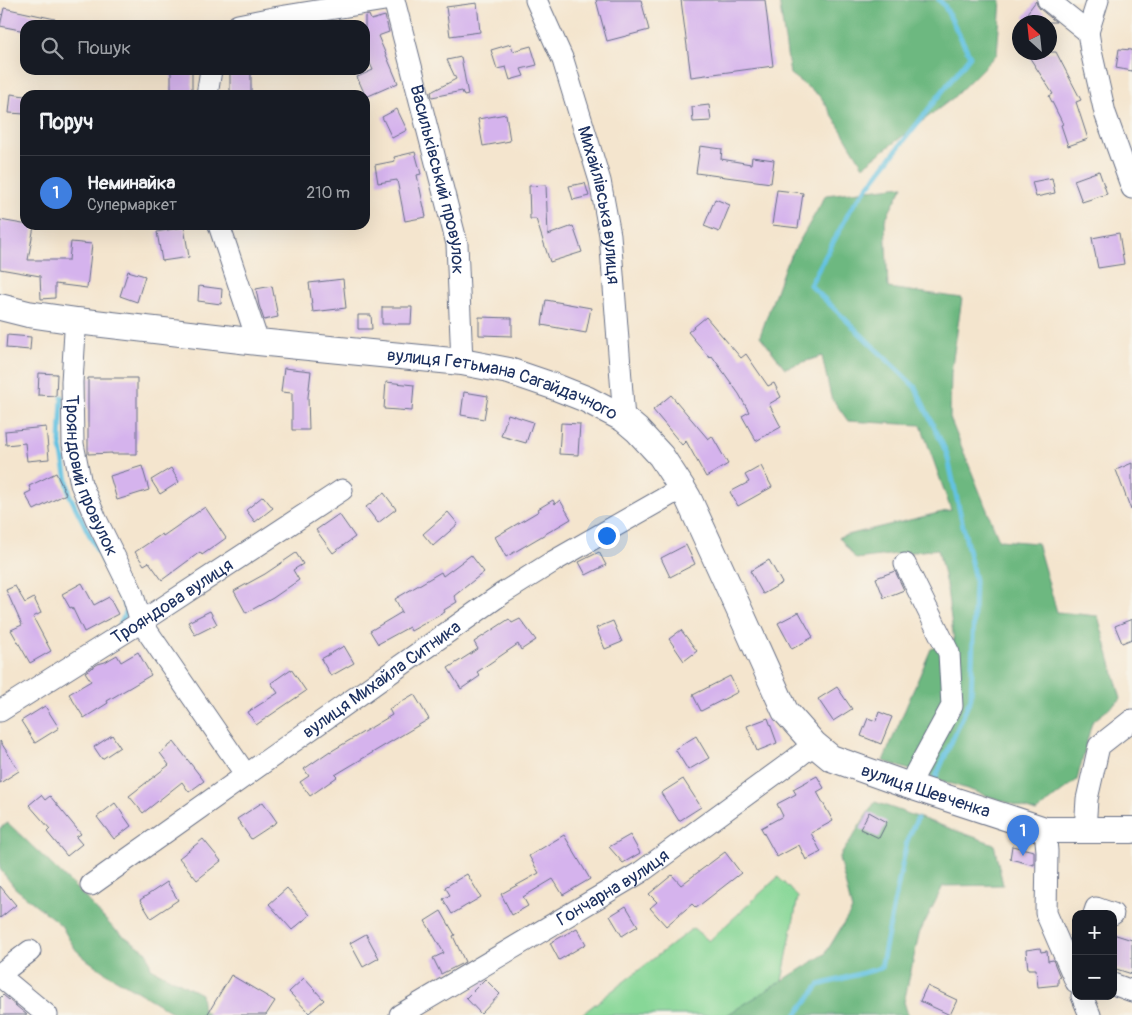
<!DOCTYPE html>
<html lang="uk">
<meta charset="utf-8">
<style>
:root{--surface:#171b24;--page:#242831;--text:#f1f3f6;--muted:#9ea1a6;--line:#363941;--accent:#0f766e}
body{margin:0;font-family:Pangolin,sans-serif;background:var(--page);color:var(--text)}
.controls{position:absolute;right:15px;bottom:15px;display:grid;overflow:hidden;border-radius:10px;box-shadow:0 5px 20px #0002}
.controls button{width:45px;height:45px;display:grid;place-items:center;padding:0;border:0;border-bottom:1px solid var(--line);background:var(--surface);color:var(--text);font:25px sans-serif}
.compass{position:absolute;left:1012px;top:15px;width:45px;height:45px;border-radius:50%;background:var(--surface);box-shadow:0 5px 20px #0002;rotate:333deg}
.you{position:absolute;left:606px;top:535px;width:18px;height:18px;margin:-12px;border:4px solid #fff;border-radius:50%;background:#1a73e8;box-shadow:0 0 0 8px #1a73e833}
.badge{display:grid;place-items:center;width:32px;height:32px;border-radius:50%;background:var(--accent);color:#fff;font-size:16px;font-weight:700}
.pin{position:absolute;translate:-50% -41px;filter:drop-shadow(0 1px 2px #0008)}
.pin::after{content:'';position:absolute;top:26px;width:18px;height:15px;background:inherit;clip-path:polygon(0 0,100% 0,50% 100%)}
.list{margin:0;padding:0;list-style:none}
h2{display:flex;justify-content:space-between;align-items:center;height:65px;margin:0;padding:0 20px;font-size:21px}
h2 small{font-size:16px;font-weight:400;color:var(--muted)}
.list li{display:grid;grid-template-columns:32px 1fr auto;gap:15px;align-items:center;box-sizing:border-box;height:75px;padding:0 20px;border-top:1px solid var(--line)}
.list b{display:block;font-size:19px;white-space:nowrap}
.list p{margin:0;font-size:16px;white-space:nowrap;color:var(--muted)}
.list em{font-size:16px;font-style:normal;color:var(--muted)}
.icon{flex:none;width:28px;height:28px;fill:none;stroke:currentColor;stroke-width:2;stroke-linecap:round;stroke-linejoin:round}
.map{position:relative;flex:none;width:1132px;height:1015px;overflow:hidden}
.search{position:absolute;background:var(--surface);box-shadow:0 5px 20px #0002;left:20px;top:20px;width:350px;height:55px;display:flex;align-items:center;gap:12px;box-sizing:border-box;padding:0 18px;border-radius:15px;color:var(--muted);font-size:19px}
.panel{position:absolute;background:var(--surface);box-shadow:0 5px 20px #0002;left:20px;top:90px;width:350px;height:140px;border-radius:15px}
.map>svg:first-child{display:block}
.green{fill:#87d797;stroke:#51837a}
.forest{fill:#6db880;stroke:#44746f}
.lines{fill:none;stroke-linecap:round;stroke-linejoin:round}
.stream{stroke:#64c2e2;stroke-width:5}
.building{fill:#d5b3ed}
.minor-casing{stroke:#676f85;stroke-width:23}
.major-casing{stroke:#676f85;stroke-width:28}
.minor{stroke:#fff;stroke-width:21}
.major{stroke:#fff;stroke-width:26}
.labels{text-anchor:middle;stroke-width:4;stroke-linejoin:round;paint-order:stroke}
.street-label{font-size:18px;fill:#1b2f5e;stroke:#f7f3e8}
</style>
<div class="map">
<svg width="1132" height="1015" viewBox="0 0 1132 1015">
<rect width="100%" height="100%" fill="#f7f3e8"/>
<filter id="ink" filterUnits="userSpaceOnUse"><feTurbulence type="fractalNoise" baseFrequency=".02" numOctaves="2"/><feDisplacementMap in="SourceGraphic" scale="10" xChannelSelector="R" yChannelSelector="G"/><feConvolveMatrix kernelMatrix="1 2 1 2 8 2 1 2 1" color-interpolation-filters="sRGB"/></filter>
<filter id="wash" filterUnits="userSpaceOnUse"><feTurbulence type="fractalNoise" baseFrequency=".0096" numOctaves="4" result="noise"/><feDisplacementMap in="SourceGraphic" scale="20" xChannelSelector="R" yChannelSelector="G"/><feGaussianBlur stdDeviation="1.12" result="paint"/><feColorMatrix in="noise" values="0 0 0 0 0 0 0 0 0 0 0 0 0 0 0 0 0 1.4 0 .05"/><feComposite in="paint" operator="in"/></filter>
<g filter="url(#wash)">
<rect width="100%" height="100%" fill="#f4e5ce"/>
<path class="green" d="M778,877L798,897L782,981L727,1015H581L693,928L709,941Z"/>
<g class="forest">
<path d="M779,0H1001L997,54L953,98L863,166L821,97L790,74Z"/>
<path d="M903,186L885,220L888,288L962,298L951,372L950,418L999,540L1037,543L1057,612L1098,616L1121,699L1092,722L1077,780L1036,812L883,761L931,649L954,641L947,589L938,549L856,559L839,537L951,510L921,425L848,421L831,397L822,356L785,368L760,336L785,266L826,195Z"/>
<path d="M875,802L994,844L1003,885L943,886L919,934L904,1002L908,1015H727L825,954L852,910L839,858Z"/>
<path d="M8,823L79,891L114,929L147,952L151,968L201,994L203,1011L210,1015H177L106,973L86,959L76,950L69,939L61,925L15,888L0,869V828Z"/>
</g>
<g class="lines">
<g class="stream">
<path d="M62,397L60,442L70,496L127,610L119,627"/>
<path d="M934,781L971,698L975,580L947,454L915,387L810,285L852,207L970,56L944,5L939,0"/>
<path d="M796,1015L819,985L881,968L907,841L917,819"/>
</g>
</g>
<g id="blocks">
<g class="building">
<path d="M596,0H641L649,30L607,41Z"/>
<path d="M681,0H765L773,66L691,77Z"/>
<path d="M1036,1L1037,5L1040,9L1056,22H1031L1024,17Z"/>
<path d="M477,3L480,32L450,36L446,7Z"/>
<path d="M4,8L55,19L54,25H25V31L0,26Z"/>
<path d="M369,15L371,20L385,16L389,32L378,36L398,83L366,97L357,77L373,70L365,53V16Z"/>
<path d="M511,44L513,51L531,46L537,65L521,69L524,76L510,80L506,67L497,69L491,50Z"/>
<path d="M1119,49L1132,50V71L1116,68Z"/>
<path d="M1026,52H1056L1081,100L1076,102L1088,139L1068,146L1061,125L1063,124L1049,96L1053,94Z"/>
<path d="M461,57L468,95L464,96L462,91L432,97L431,92L456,79L447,60Z"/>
<rect x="171" y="70" width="21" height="25"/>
<rect x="230" y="70" width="21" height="25"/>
<path d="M11,94L25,96V114L9,113Z"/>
<path d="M709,105L711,121L693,122L692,107Z"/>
<path d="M397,109L407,130L392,138L382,117Z"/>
<path d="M506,114L510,141L483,146L478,119Z"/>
<path d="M700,146L722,149L721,159L751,164L752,157L774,160L771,183L696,173Z"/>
<path d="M415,152L421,174L417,175L426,217L405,221L397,180L378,183L375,165L395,161L394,157Z"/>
<path d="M1099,171L1107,194L1082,202L1074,180Z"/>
<path d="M1052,178L1055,193L1036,197L1032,182Z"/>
<path d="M585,183L589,196L573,200L569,186Z"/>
<path d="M546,185L548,235L573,226L582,252L550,262L536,219H530L529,186Z"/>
<path d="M777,190L803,193L798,228L772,225Z"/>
<path d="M715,199L730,205L719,232L704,226Z"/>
<path d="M0,220L34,226L28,260H69L71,242L92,244L87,288L55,284V298L41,299L40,276L0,269Z"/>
<path d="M184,227L189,257L162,261L157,232Z"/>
<path d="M1119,233L1124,264L1098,268L1092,238Z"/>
<path d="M128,271L145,276L137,302L120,296Z"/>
<path d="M343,279L346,308L313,312L309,283Z"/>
<path d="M199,286L222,289L221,304L198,301Z"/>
<path d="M272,286L278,317L264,320L259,305L256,289Z"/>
<path d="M546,300L591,308L586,333L542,325Z"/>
<path d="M382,307H412L411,324H382Z"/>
<path d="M358,315H371L372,329H358Z"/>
<path d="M479,317L512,318V336L479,335Z"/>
<path d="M706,317L741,358L746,354L768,386L774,383L781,397L769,404L781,427L756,441L742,416L749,412L739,394L712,356L710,358L688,332Z"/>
<path d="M7,335L31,337L30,350L6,348Z"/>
<path d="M284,368L311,371L308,397L309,430H292V393L281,392Z"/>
<path d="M39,373L57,374L56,396L38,395Z"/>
<path d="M88,378H137V454H112V453L88,454Z"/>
<path d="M386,382L414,385L412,411L384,409Z"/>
<path d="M464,392L488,396L484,419L461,415Z"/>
<path d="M671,395L708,439L712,436L728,464L706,477L686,441L682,445L653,410Z"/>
<path d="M508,414L533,422L526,443L501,436Z"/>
<path d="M561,423L580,424L578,455L559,454Z"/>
<path d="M46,427L49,459L27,461L25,443L6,445L5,431Z"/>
<path d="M1132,463V509L1131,510L1116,470Z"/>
<path d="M142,466L149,490L117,500L110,476Z"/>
<path d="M761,466L772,487L738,506L730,492L749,482L745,475Z"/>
<path d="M171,468L179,482L160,494L151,480Z"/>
<path d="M56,473L66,494L34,510L25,494L31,491L29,486Z"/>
<path d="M384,493L396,509L378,523L366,507Z"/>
<path d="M263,496L273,508L255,522L246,510Z"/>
<path d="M553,500L555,504L560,500L571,519L506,557L495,537L539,511L538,509Z"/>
<path d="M205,507L226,538L202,555L200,552L162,580L149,562L144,565L135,552L162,534L163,536Z"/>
<path d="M448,512L458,524L433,546L423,534Z"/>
<path d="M339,514L355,537L333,553L316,530Z"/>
<path d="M686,545L695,564L670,577L661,558Z"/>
<path d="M599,552L606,565L586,575L579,562Z"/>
<path d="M296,553L303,564L293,570L299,580L273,598L246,613L234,591L265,574Z"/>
<path d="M471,555L484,572L454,596L457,602L444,610L445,612L411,631L409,627L378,644L370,631L402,612L395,599L441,572L443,576Z"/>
<path d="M769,560L782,583L763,594L750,571Z"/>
<path d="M895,571L904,590L884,598L876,578Z"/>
<path d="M82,583L94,605L109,597L118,614L84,632L72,607L70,608L62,594Z"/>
<path d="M15,586L25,603L34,598L41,613L33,617L51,651L30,663L11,630L22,625L6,590Z"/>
<path d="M210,611L217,624L195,635L188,622Z"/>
<path d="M799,612L813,637L792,649L778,623Z"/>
<path d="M509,619L512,623L520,619L536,640L521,650L518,644L477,672L480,676L461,689L448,668L478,649L474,642Z"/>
<path d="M1132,619V639L1122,643L1115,626Z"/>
<path d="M613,621L622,642L605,649L596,628Z"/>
<path d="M681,630L697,651L684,661L669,639Z"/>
<path d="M344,646L354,663L331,676L321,659Z"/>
<path d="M138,652L151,675L107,701L108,703L84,718L69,694L91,681L85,672L98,664L105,662L117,655L121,662Z"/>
<path d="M291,669L306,691L256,725L248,712L278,693L271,683Z"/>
<path d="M730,676L738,692L701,711L693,695Z"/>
<path d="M837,687L852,709L833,721L818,699Z"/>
<path d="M414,694L429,719L335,775L337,777L310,796L300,782L309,776L304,769L330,751V752L392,715L389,709Z"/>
<path d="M45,706L59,728L35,743L21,721Z"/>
<path d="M879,712L892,717L881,744L861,736L868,718L876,721Z"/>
<path d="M768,718L777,743L757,751L747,726Z"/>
<path d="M112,735L120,747L102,759L94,747Z"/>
<path d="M696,736L709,758L688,770L675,749Z"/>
<path d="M0,741L19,771L0,783Z"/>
<path d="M174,742L204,781L189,792L182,782L143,813L129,796L169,765L160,753Z"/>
<path d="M817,776L824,788L817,792L833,821L811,833L821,852L806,860L799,845L777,857L761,828L783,816L777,804L796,794L793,789Z"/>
<path d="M683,779L701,807L679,821L661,793Z"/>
<path d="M41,795L45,800L50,796L81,834L76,837L82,844L67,856L47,832L50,829L29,805Z"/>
<path d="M263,802L277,822L251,839L237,819Z"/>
<path d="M115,803L131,826L114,839L97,817Z"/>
<path d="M869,812L887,822L879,838L860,829Z"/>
<path d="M564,835L590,879L563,895L553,879L523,897L528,906L512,915L501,894L539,873L529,856Z"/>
<path d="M630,835L640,853L623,863L609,847Z"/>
<path d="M203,839L221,861L197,880L179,858Z"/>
<path d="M1012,846L1034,851V865L1010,859Z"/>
<path d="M725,852L741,873L696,908L692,904L666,926L650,908L657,902L649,894L672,875L681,885Z"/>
<path d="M467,874L481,897L452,914L443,899L450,895L445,887Z"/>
<path d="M167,882L178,900L151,918L140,900Z"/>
<path d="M0,886L16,905L0,918Z"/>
<path d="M287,888L310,915L292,930L269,904Z"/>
<path d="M626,906L638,926L622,936L610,916Z"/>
<path d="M441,911L455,935L453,936L465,962L441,974L433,958L444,953L425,921Z"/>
<path d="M577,928L586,944L559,960L550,943Z"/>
<path d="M366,934L379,958L363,967L350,943Z"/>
<path d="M1113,934L1132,940V974L1113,968Z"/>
<path d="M1040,948L1041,952L1047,951L1048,961L1053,960L1060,977L1058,978V985L1038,987L1036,969H1028L1026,950Z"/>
<path d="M231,975L275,1001L266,1015H207Z"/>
<path d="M304,978L324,1000L309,1013L289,992Z"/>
<path d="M485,979L500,994L481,1014L466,998Z"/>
<path d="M927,986L957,1000L950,1015L920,1001Z"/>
<path d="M3,995L27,1015H0V998Z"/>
</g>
</g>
</g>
<g filter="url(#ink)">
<use href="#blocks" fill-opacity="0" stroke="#676f85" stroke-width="1"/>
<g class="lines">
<defs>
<g id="minor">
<path id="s1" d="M394,0L457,244L462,362"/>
<path id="s2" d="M536,0L563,60L600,181L610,235L624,419"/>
<path d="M1048,0L1088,32L1091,51L1105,113L1132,188"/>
<path d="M238,25L273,18L385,0"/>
<path d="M1088,32L1098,0"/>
<path d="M207,95L211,70"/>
<path d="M219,225L258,342"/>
<path id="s3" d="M77,321L75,332L72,382L73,444L81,484L96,519L132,592L141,622L246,775"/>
<path d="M905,564L949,653L952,706L916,772L910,786"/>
<path id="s4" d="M0,711L141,622L342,490"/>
<path d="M1045,830L1047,851L1046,913L1076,982"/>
<path d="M1085,830L1087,799L1099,746L1132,720"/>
<path id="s5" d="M91,885L503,593L554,561L682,488"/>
<path d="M1094,914L1096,908L1113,914"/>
<path d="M0,974L30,951"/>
<path d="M0,976L47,1015"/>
<path d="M1113,984L1132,991"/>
<path d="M1082,996L1090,1015"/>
<path id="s6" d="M400,1015L641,872L794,760L814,744"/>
</g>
<g id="major">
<path id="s7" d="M0,307L28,314L77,321L258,342L462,362L509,371L553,386L586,399L624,419L637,430L661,456L682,488L688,498L738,607L785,711L814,744L831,758L904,784L1045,830H1132"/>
</g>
</defs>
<use href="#minor" class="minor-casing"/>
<use href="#major" class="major-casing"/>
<use href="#minor" class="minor"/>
<use href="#major" class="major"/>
</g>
</g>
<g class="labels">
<g class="street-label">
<text dy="6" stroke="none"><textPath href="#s1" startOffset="185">Васильківський провулок</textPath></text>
<text dy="6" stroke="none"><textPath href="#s2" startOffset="216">Михайлівська вулиця</textPath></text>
<text dy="6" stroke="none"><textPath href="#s7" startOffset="510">вулиця Гетьмана Сагайдачного</textPath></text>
<text dy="6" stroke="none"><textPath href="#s3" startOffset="158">Трояндовий провулок</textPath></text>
<text dy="6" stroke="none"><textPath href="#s4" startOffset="204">Трояндова вулиця</textPath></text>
<text dy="6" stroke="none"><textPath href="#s5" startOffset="356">вулиця Михайла Ситника</textPath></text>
<text dy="6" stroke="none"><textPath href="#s7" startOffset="1141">вулиця Шевченка</textPath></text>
<text dy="6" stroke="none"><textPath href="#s6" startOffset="248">Гончарна вулиця</textPath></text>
</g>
</g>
</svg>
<div class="controls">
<button>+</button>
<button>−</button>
</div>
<svg class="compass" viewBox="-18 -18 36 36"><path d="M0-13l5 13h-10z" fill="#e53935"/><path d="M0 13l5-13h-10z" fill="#9ea1a6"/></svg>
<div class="you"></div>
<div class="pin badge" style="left:1023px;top:856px;background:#3f7fe0">1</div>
<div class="search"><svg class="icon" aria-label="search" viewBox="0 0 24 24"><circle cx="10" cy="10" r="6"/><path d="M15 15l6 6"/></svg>Пошук</div>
<section class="panel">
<h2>Поруч<small></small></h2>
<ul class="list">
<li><span class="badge" style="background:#3f7fe0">1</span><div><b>Неминайка</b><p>Супермаркет</p></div><em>210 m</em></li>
</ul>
</section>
</div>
